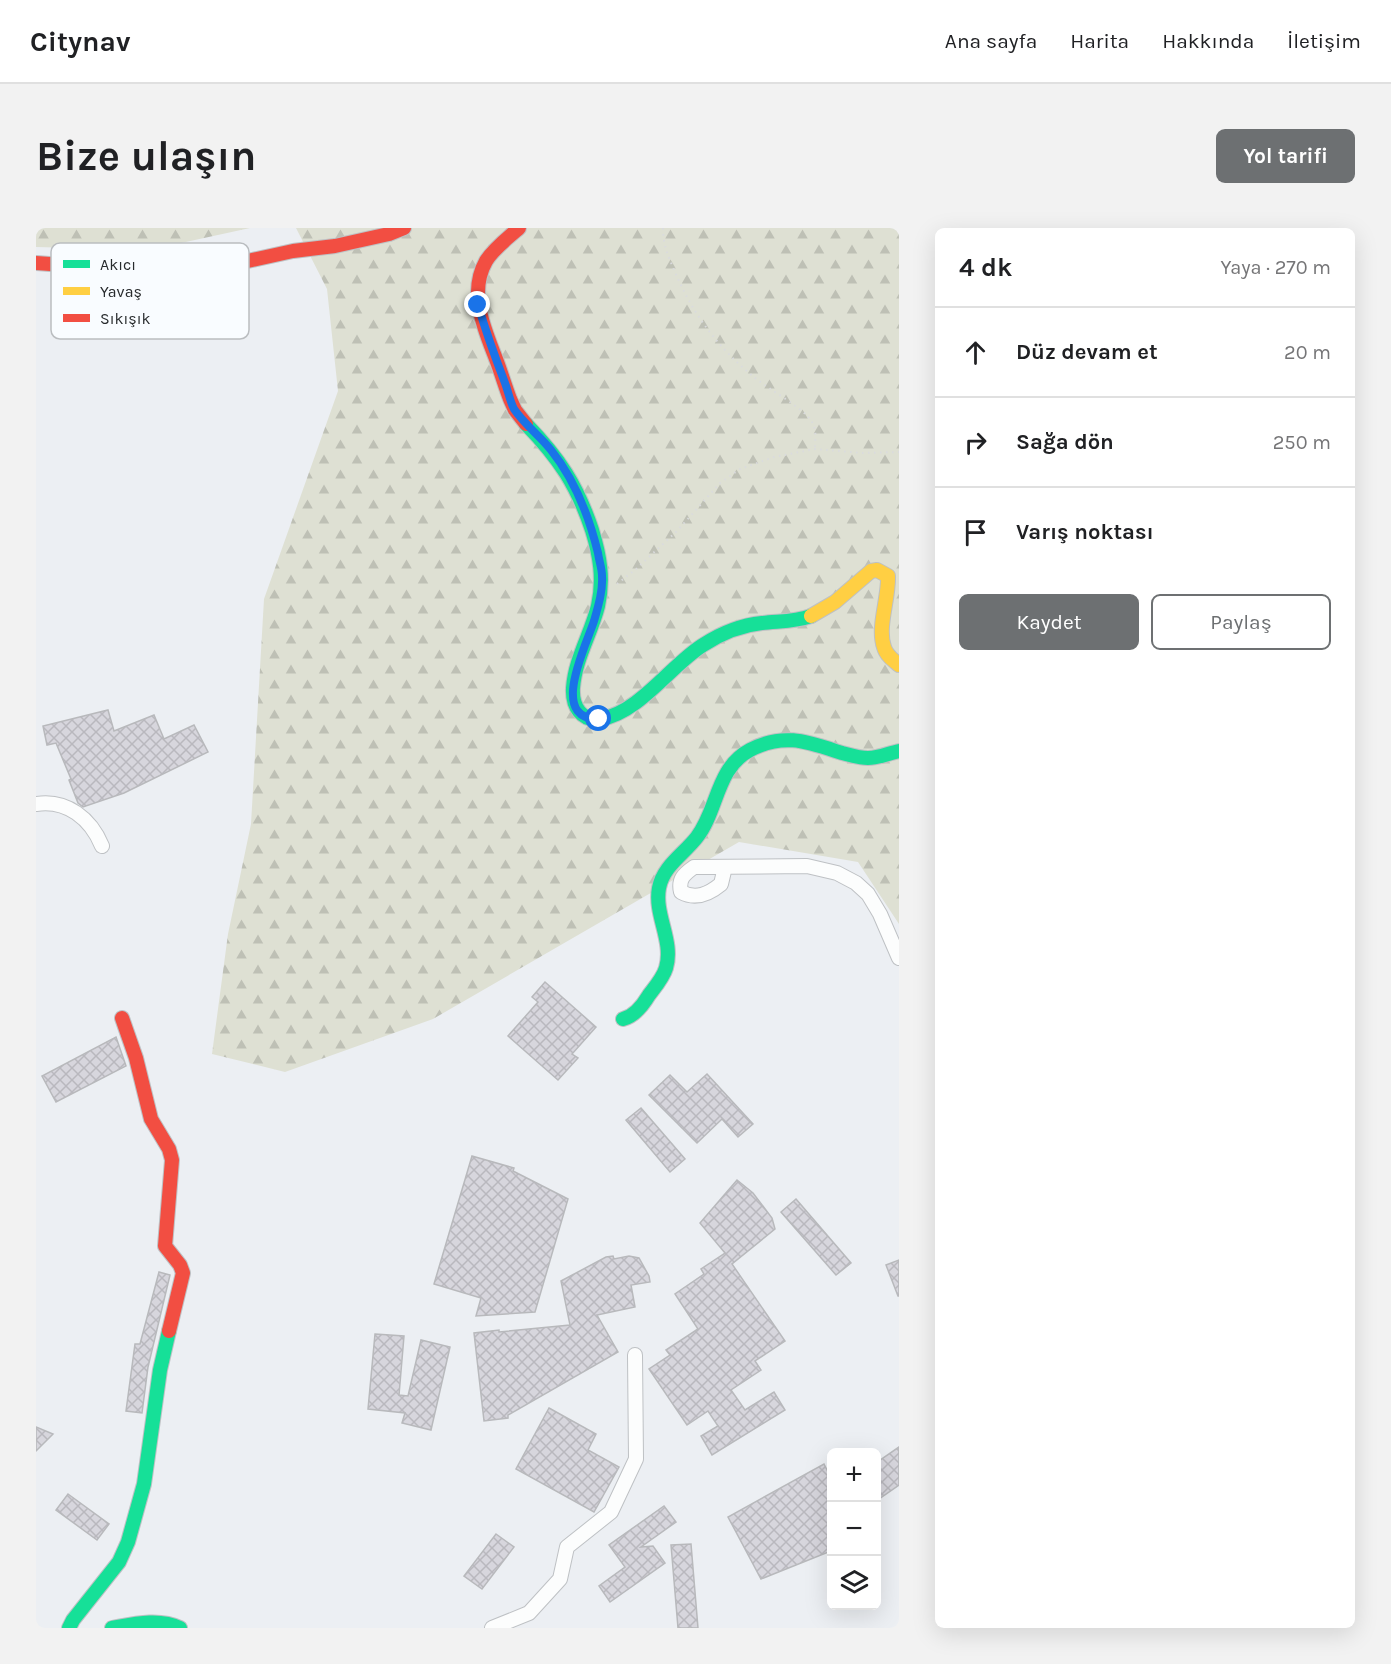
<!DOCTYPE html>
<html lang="tr">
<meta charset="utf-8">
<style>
:root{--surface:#fff;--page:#f2f2f2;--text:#202124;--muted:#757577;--line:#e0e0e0;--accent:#6d7072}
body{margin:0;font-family:Karla,sans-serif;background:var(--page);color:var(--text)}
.controls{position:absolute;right:18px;bottom:18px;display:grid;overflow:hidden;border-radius:9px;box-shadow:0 6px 24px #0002}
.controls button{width:54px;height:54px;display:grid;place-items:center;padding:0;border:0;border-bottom:2px solid var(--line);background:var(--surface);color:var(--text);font:30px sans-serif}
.stop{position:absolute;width:18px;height:18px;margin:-14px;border:4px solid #1a73e8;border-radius:50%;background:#fff}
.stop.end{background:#1a73e8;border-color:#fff;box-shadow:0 2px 6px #0008}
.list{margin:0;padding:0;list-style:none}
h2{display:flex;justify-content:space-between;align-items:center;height:78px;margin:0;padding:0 24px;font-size:26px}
h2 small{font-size:20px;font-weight:400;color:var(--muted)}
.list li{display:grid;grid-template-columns:39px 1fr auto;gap:18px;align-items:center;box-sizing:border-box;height:90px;padding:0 24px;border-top:2px solid var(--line)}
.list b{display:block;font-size:22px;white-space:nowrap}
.list em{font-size:20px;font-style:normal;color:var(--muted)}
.actions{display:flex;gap:12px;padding:18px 24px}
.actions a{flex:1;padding:14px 0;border:2px solid var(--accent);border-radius:9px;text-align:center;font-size:21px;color:var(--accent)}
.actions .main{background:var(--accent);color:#fff}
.icon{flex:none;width:33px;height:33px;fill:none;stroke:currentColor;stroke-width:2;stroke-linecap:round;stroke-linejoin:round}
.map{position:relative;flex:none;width:863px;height:1400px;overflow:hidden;border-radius:9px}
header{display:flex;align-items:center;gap:36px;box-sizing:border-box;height:84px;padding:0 30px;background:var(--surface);border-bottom:2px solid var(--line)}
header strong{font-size:28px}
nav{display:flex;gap:33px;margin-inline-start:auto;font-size:21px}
.intro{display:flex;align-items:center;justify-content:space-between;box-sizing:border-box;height:144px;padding:0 36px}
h1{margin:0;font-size:42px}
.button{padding:15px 27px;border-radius:9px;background:var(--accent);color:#fff;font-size:21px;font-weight:700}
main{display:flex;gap:36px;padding:0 36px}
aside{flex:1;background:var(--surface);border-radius:9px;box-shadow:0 6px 24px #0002}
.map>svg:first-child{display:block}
.forest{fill:url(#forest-firs)}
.building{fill:url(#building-cross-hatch);stroke:#b8b9bc;stroke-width:1.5}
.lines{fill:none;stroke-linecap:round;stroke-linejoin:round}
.street-casing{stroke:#bec1c4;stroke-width:16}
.fast-casing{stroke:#bec1c4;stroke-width:16}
.slow-casing{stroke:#bec1c4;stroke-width:16}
.jam-casing{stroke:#bec1c4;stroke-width:16}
.path{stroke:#dadbdd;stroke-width:2;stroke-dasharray:1.5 4.5;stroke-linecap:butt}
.street{stroke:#fcfdfd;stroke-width:14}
.fast{stroke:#16e098;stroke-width:14}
.slow{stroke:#ffcf43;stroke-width:14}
.jam{stroke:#f24e42;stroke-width:14}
.route{stroke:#1a73e8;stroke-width:8}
.key{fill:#f9fcff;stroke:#babdc0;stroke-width:1.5}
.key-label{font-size:16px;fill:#282b2d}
</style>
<header>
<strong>Citynav</strong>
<nav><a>Ana sayfa</a><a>Harita</a><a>Hakkında</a><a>İletişim</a></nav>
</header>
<div class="intro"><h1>Bize ulaşın</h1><a class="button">Yol tarifi</a></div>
<main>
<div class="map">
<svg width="863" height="1400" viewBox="0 0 863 1400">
<defs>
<pattern id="forest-firs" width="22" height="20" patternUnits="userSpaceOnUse" patternTransform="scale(1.5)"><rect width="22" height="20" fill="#dee0d3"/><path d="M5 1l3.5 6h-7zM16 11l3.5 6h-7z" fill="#bec0b5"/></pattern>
<pattern id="building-cross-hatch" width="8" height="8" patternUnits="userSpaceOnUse" patternTransform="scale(1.5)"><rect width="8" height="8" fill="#d7d6dd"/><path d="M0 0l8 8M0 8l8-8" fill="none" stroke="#b9b8be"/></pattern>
</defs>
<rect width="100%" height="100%" fill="#eceff3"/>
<g class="forest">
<path d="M0,0H214L113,22L0,19Z"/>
<path d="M260,0H863V696L822,634L703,614L397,791L249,844L176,826L192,706L215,596L228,371L302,163L291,61Z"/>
</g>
<g class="building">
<path d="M72,482L78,503L118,487L128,511L158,497L172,524L88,565L47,579L42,575L33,552L35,551L20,515L11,517L7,498Z"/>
<path d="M509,754L560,799L536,826L542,830L522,852L472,808L502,774L496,769Z"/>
<path d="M80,809L90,838L20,874L6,848Z"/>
<path d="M671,846L717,896L702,909L686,891L661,915L613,867L634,847L651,864Z"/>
<path d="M605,880L649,931L634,944L590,892Z"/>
<path d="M436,928L478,940L477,943L532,971L499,1084L440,1088L445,1070L398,1056Z"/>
<path d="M701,952L717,965L736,990L739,1001L696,1036L749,1113L719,1133L725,1142L695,1162L709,1182L738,1164L749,1182L676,1227L665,1208L682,1198L672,1183L651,1197L613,1141L634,1127L630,1122L662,1101L639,1066L668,1046L665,1041L689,1025L664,995Z"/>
<path d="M760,971L815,1035L800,1047L745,984Z"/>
<path d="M577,1028L578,1031L593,1028L603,1030L613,1048L614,1054L595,1057L599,1079L561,1087L582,1124L472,1187V1190L448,1193L438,1105L463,1102V1104L534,1097L525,1053L570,1029Z"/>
<path d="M863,1032V1068H862L850,1037Z"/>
<path d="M123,1044L134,1047L112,1139L106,1185L90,1183L99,1116H104Z"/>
<path d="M339,1106L368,1108L363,1167L372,1168L385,1112L414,1119L395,1202L366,1195L369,1185L332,1181Z"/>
<path d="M513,1180L560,1206L552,1222L583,1239L558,1284L480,1241Z"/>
<path d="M0,1199L17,1206L0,1223Z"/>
<path d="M863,1219V1257L840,1273V1235Z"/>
<path d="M788,1236L795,1250V1323L725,1351L692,1289Z"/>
<path d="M32,1266L73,1296L61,1312L20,1282Z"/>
<path d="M628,1278L640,1294L605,1319L617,1318L629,1335L574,1374L563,1358L589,1339L573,1317Z"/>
<path d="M460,1306L478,1319L446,1361L428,1348Z"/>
<path d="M655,1316L662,1400H642L635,1317Z"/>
</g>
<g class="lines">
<defs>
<g id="street">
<path d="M0,576C31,571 55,591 66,618"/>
<path d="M689,639L685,656C673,666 660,672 645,664C642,651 648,646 658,639L771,638L801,645L820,655L832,666L844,686L863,730"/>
<path d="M456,1400L493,1385L524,1351L531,1319L575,1284L600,1231L599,1127"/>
</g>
<g id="fast">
<path d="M490,196C523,230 541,257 556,302C564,328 568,351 562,378C555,406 539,431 537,460C536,478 545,494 565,491C604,484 635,437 667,417C684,406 706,397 726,395C743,393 759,394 775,388"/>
<path d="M587,791C599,788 607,777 613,767C619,759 627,750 630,740C638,713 618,687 623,660C627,638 648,626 661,609C682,582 680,540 714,522C748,504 772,514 806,525C814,527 823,530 832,530C843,530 853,525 863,523"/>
<path d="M33,1400L37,1392L83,1334L92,1314L108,1256L124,1142L133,1103"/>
<path d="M76,1400C98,1396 123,1390 144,1400"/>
</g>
<path id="slow" d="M775,388L799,374L835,343L841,342L852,348C853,370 841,399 848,419C850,427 857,432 863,437"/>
<g id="jam">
<path d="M483,0C472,10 458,20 450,33C432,65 448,100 460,131C465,144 469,158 474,171L479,182L490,196"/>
<path d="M0,35L109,43L147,44L171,42L257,23L299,18L353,6L368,0"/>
<path d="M86,790L100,830L115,891L133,921L136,932L129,1018L144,1037L147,1045L133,1103"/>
</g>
</defs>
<use href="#street" class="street-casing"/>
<use href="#fast" class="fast-casing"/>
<use href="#slow" class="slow-casing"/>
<use href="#jam" class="jam-casing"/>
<g class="path">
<path d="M627,0C627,17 632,28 639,44C656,85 683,121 718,149C732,161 768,180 776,194C781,202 779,213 779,221"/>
<path d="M581,356L600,341L641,303L684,255L704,241L738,229L779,221L826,225L863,224"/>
</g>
<use href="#street" class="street"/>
<use href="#fast" class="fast"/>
<use href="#slow" class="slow"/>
<use href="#jam" class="jam"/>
</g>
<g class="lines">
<path class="route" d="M442,77C450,104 459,129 469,155C472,163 474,173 478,181C488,196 504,208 515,222C539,252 553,288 562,325C563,333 566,340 566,348C567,363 562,379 558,393C550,418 512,492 563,491"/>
</g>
<rect x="15" y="15" width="198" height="96" rx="9" class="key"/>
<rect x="27" y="32" width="27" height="8" fill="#16e098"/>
<rect x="27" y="59" width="27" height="8" fill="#ffcf43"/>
<rect x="27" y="86" width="27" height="8" fill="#f24e42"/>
<g class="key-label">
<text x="64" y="42">Akıcı</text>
<text x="64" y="69">Yavaş</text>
<text x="64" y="96">Sıkışık</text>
</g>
</svg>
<div class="controls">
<button>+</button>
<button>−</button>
<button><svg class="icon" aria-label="layers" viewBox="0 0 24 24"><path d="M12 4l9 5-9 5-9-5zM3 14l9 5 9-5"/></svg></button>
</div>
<div class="stop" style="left:563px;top:491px"></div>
<div class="stop end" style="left:442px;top:77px"></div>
</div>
<aside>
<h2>4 dk<small>Yaya · 270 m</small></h2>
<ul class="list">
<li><svg class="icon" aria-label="ahead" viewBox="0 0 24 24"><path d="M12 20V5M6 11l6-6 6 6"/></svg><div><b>Düz devam et</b></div><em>20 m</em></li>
<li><svg class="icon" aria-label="right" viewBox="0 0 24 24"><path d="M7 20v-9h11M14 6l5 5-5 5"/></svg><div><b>Sağa dön</b></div><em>250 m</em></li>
<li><svg class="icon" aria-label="arrive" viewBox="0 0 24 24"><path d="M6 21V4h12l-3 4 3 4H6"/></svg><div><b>Varış noktası</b></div></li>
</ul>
<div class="actions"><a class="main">Kaydet</a><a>Paylaş</a></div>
</aside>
</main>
